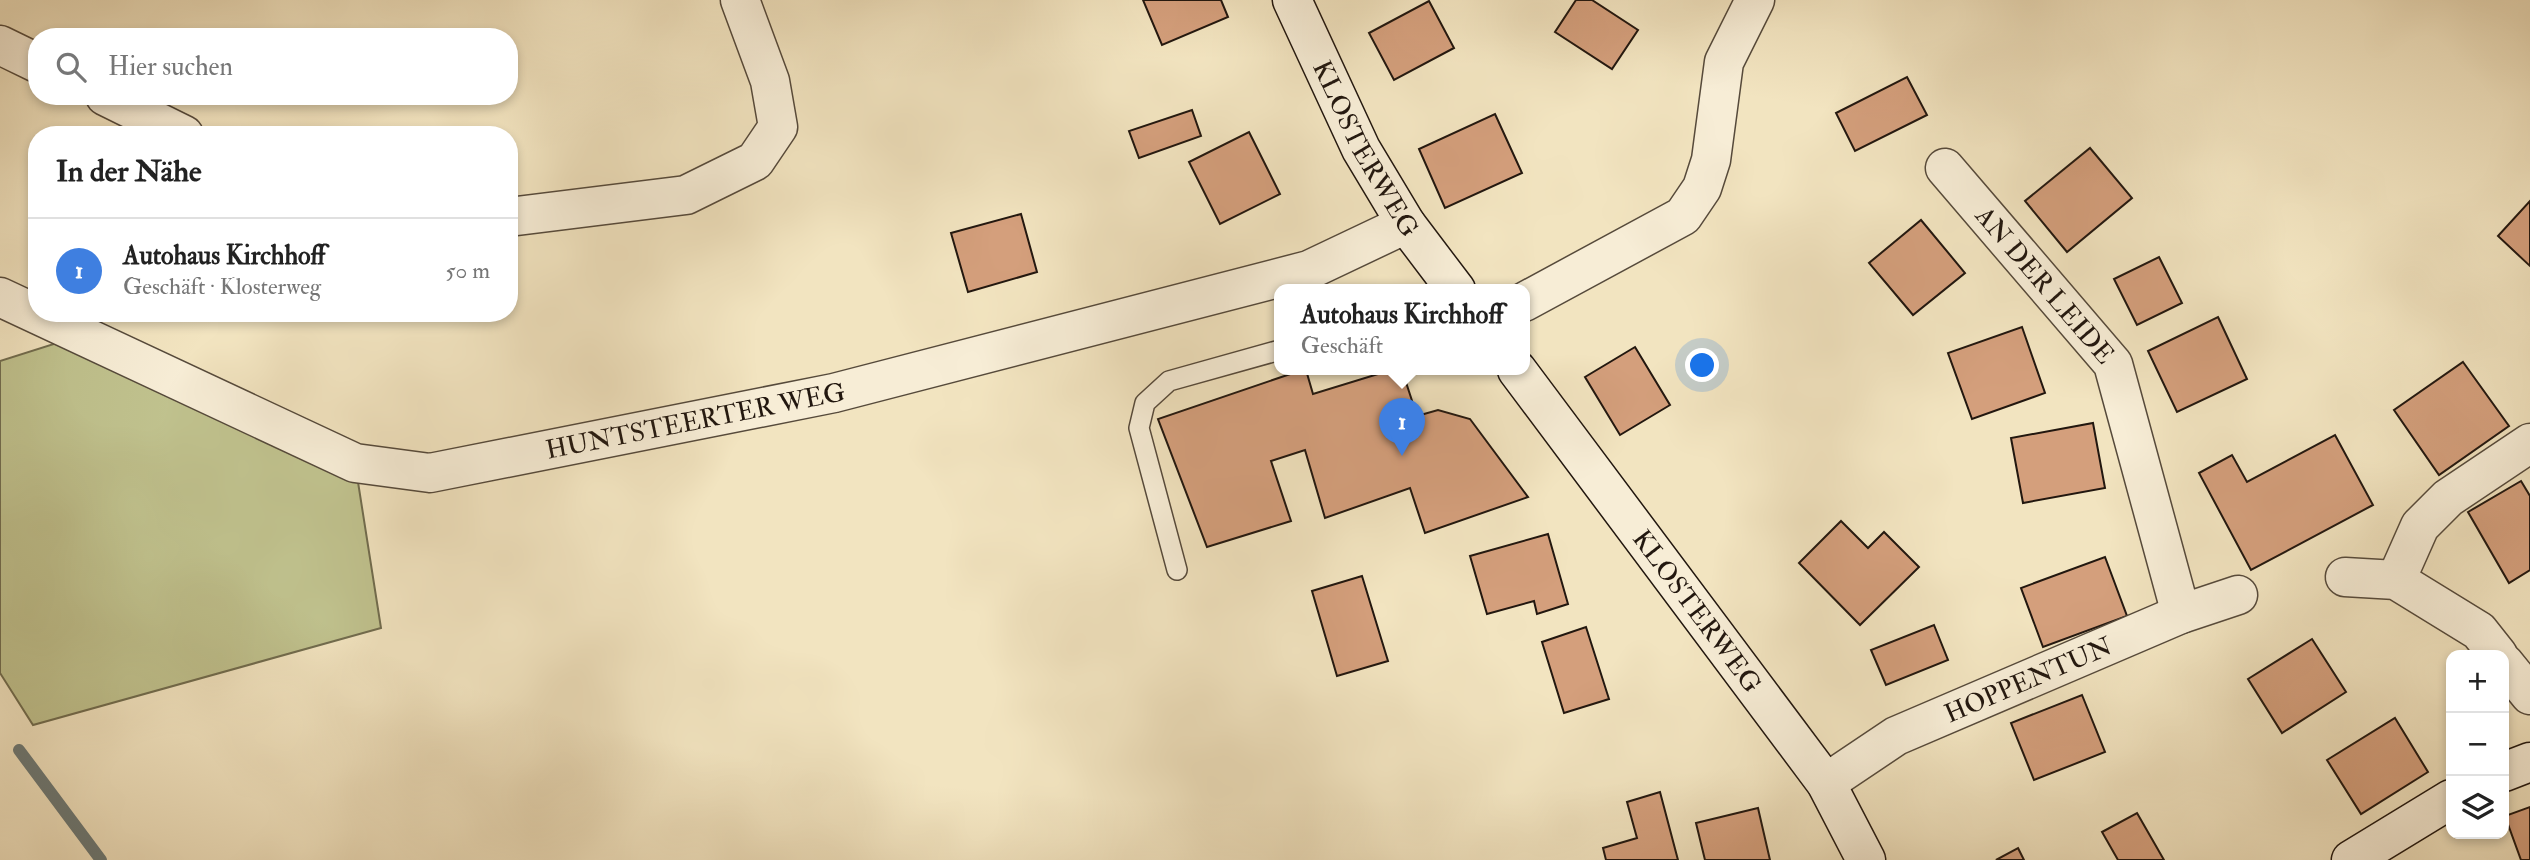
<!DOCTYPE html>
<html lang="de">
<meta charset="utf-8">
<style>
:root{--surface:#fff;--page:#f6f6f6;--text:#222;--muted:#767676;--line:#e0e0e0;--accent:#8f2418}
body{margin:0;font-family:"IM FELL Double Pica",serif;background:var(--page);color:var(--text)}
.controls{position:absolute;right:21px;bottom:21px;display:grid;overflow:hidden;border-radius:14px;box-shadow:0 4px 10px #0003}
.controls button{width:63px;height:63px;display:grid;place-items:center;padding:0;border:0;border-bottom:2px solid var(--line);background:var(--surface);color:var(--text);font:35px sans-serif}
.you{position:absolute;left:1703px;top:366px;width:24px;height:24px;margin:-18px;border:5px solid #fff;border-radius:50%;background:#1a73e8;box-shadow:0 0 0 10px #1a73e833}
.badge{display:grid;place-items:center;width:46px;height:46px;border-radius:50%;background:var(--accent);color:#fff;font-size:23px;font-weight:700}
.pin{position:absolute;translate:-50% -58px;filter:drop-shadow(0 2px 4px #0008)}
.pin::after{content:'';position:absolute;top:37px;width:24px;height:21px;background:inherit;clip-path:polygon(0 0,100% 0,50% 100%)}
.popup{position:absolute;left:1274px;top:284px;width:256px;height:91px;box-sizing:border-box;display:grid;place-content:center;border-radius:14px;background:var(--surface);filter:drop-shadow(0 2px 5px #0005);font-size:23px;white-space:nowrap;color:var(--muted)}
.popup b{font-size:26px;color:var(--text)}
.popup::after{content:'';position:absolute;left:50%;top:100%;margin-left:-14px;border:14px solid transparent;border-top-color:var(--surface)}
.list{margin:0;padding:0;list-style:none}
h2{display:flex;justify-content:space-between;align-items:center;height:91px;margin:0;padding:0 28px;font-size:30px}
h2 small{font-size:23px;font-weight:400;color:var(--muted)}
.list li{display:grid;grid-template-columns:46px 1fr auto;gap:21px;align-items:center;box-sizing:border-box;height:105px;padding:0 28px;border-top:2px solid var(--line)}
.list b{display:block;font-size:26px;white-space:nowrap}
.list p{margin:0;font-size:23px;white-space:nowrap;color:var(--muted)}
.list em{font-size:23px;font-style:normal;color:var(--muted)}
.icon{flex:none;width:38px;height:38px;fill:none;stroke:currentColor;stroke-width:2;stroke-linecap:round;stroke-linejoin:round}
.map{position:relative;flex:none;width:2530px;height:860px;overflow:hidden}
.search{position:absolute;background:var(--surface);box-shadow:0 4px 10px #0003;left:28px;top:28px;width:490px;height:77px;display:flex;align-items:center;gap:18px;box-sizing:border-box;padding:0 24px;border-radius:28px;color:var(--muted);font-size:26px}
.panel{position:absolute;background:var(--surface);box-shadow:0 4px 10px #0003;left:28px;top:126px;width:490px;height:196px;border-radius:28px}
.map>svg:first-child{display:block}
.green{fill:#c0c28e;stroke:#716c4e;stroke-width:2}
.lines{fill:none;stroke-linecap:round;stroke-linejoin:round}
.stream{stroke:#6d7a77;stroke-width:12}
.building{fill:#d49f7c;stroke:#22170f;stroke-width:2}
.lane-casing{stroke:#564a3b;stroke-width:22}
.street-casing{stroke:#564a3b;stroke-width:41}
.secondary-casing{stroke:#22170f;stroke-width:41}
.lane{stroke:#f7edd6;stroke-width:19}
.street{stroke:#f7edd6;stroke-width:38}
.secondary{stroke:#f7edd6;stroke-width:38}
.labels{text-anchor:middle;stroke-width:6;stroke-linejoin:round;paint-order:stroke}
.street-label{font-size:26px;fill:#22170f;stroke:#f7edd6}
</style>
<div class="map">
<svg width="2530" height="860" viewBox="0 0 2530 860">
<rect width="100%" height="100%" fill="#f2e4c0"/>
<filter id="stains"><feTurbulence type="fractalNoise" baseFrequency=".00286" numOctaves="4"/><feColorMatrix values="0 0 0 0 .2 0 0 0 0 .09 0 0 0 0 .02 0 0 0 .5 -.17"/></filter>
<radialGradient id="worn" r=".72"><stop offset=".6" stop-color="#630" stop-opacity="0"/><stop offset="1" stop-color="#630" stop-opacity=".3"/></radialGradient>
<path class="green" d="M82,335L355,463L381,628L33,725L0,673V361Z"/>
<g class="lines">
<path class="stream" d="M19,750L101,860"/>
</g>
<g class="building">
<path d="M1143,0H1221L1228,17L1162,45Z"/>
<path d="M1576,0H1592L1638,30L1612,69L1555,32Z"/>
<path d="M1429,1L1454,48L1394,80L1369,33Z"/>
<path d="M1907,77L1927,115L1855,151L1836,113Z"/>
<path d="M1192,110L1201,136L1139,158L1129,131Z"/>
<path d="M1495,114L1522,173L1445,208L1419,149Z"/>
<path d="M1249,132L1280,194L1220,224L1189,162Z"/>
<path d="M2090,148L2132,198L2067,252L2025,201Z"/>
<path d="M2530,201V266L2498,236Z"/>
<path d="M1021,214L1037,272L968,292L951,233Z"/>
<path d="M1921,220L1965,273L1913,315L1869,263Z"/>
<path d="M2159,257L2182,303L2137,325L2114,279Z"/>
<path d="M2218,317L2247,379L2177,412L2148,351Z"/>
<path d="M2022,327L2045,393L1972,419L1948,353Z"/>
<path d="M1635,347L1670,405L1620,435L1585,377Z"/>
<path d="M2463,362L2509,426L2439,475L2394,410Z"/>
<path d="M1302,370H1306L1313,394L1391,370H1402L1417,416L1438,410L1470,419L1528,497L1425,533L1410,488L1325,518L1305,450L1271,461L1291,521L1207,547L1158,419Z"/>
<path d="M2093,423L2105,488L2023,503L2011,438Z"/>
<path d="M2335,435L2373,505L2251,570L2199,473L2232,455L2247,482Z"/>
<path d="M2521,481L2530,496V570L2509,583L2468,512Z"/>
<path d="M1841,521L1868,548L1884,532L1919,567L1860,625L1799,563Z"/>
<path d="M1548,534L1568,604L1537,614L1534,601L1487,614L1470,556Z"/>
<path d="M2105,557L2127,616L2043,647L2021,588Z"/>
<path d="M1362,576L1388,661L1337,676L1312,591Z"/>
<path d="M1934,625L1948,660L1886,685L1871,650Z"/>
<path d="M1586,627L1609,699L1564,713L1542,642Z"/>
<path d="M2312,639L2346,692L2282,733L2248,679Z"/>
<path d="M2082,695L2105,752L2034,780L2011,723Z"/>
<path d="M2395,718L2428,772L2361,814L2327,760Z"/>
<path d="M1660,792L1678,860H1606L1603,848L1637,838L1627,802Z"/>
<path d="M2530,807V860H2521L2505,816Z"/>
<path d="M1758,808L1770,860H1705L1696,823Z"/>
<path d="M2137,813L2164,860H2118L2102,832Z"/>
<path d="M2018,848L2024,860H1996Z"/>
</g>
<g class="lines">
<defs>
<path id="lane" d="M1177,570L1139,428L1145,403L1169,381L1280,350"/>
<g id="street">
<path d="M0,45L37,63"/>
<path d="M105,96L184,135"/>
<path id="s1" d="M1945,168L2113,364L2181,614"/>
<path d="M509,217L686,195L755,161L778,127L770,81L740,0"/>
<path id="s2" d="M0,297L355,463L430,473L834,393L1309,270L1406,224"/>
<path d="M1524,302L1683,216L1702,188L1711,160L1724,62L1755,0"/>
<path d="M2345,577L2396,580L2479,631L2498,655"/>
<path d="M2396,580L2420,526L2448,498L2530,443"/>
<path d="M2504,663L2530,695"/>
<path id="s3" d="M1826,783L1896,736L2181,614L2238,595"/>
</g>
<g id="secondary">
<path id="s4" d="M1292,0L1361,149L1406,224L1456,290"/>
<path id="s5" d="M1517,370L1826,783L1866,860"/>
<path d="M2504,772L2530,762"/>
<path d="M2351,860L2451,799"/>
</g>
</defs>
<use href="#lane" class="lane-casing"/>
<use href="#street" class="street-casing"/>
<use href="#secondary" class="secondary-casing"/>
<use href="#lane" class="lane"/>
<use href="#street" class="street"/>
<use href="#secondary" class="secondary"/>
</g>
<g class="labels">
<g class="street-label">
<text dy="9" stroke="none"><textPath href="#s4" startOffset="166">KLOSTERWEG</textPath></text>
<text dy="9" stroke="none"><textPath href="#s1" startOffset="154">AN DER LEIDE</textPath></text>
<text dy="9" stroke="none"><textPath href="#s2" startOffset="738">HUNTSTEERTER WEG</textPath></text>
<text dy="9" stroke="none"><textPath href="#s5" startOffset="301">KLOSTERWEG</textPath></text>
<text dy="9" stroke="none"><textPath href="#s3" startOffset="228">HOPPENTUN</textPath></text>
</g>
</g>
<rect width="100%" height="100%" filter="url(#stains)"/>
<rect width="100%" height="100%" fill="url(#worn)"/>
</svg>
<div class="controls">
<button>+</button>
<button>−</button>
<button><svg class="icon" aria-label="layers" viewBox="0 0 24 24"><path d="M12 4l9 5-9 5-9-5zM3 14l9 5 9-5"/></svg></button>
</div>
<div class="you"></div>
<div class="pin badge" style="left:1402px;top:456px;background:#3f7fe0">1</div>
<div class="popup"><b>Autohaus Kirchhoff</b>Geschäft</div>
<div class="search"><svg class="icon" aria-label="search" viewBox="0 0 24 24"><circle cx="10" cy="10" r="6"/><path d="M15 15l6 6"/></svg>Hier suchen</div>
<section class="panel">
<h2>In der Nähe<small></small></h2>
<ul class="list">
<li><span class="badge" style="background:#3f7fe0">1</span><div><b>Autohaus Kirchhoff</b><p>Geschäft · Klosterweg</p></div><em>50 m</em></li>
</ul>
</section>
</div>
